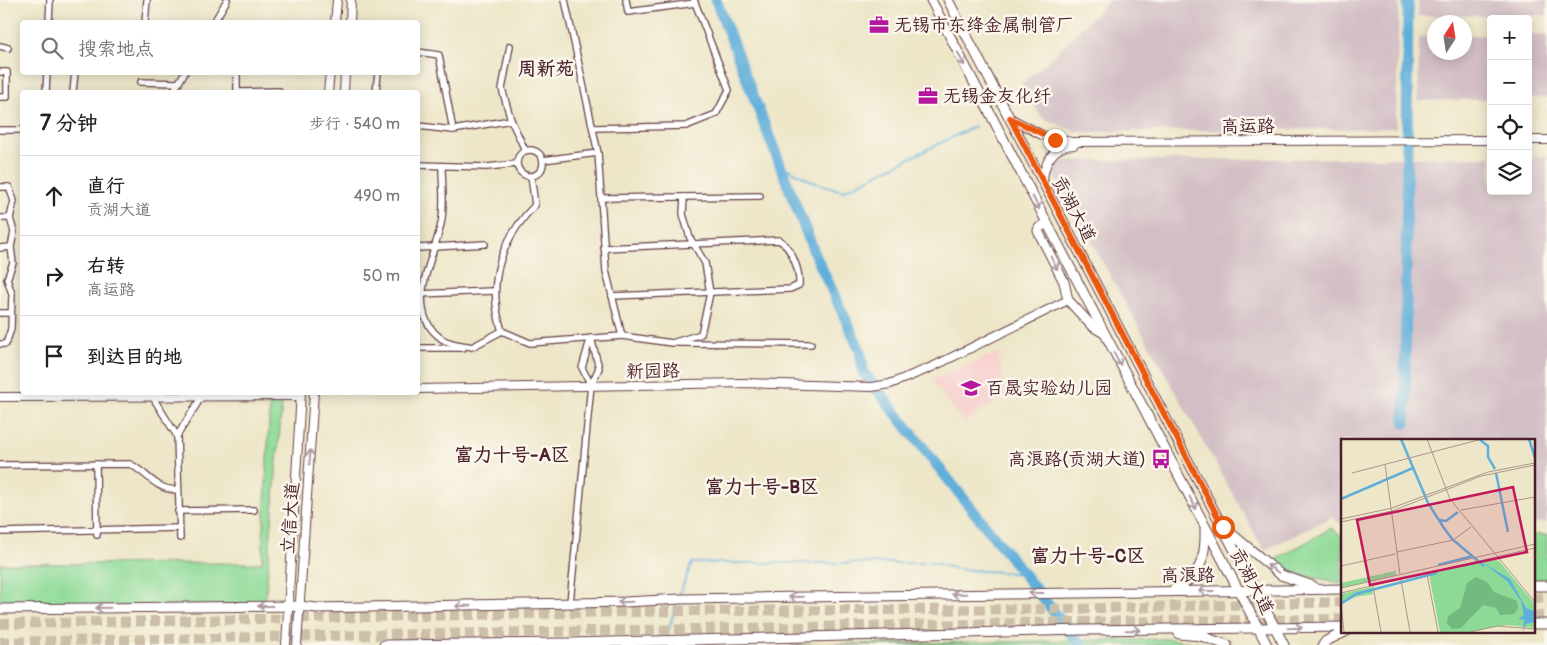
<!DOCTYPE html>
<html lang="zh">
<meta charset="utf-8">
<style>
:root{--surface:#fff;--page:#f6f6f6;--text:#202124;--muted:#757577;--line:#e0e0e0}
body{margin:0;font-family:Pangolin,"LXGW WenKai TC",sans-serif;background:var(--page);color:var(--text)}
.controls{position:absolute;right:15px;top:15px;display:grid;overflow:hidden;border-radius:5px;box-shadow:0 2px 12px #0003}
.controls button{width:45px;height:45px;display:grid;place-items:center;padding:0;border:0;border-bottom:1px solid var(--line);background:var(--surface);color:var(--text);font:25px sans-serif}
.compass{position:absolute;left:1427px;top:15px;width:45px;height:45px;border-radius:50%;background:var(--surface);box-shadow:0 2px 12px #0003;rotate:12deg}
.stop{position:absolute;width:15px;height:15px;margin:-11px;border:4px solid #ea580c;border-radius:50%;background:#fff}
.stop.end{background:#ea580c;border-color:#fff;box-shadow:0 1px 5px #0008}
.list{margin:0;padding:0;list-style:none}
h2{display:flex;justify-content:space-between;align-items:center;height:65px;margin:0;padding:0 20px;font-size:21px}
h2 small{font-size:16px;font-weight:400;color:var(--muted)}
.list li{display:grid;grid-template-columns:32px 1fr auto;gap:15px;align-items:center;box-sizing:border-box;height:80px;padding:0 20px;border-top:1px solid var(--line)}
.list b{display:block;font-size:19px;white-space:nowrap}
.list p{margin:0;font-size:16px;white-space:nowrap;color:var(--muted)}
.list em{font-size:16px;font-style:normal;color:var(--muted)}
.icon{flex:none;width:28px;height:28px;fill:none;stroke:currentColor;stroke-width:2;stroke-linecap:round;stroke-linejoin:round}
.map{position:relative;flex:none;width:1547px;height:645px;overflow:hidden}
.search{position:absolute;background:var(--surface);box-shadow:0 2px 12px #0003;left:20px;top:20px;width:400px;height:55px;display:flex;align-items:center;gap:12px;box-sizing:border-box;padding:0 18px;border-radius:5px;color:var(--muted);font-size:19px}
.panel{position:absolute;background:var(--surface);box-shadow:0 2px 12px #0003;left:20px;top:90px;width:400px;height:305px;border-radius:5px}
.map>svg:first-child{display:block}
.built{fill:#f7d0ce}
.industrial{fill:#d2bec4}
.green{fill:#8dda97;stroke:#6c7c61}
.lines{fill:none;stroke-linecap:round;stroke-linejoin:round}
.stream{stroke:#60afda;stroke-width:2}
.river{stroke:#60afda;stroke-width:11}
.highway-tunnel{stroke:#ccbea9;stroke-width:10;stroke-dasharray:10 5;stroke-linecap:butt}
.street-casing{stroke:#623d43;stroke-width:8}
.secondary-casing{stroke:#623d43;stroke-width:10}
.primary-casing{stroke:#623d43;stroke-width:11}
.street{stroke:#fff;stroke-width:5.5}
.secondary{stroke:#fff;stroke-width:8}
.primary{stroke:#fff;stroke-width:9}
.oneway{stroke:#ae9aa0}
.route{stroke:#ea580c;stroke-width:6}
.labels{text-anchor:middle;stroke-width:5;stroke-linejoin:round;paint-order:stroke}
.poi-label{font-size:18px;fill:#4a1f2b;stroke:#fbf7ec;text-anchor:start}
.street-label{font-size:18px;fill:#4a1f2b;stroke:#fbf7ec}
.neighbourhood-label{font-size:19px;font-weight:bold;fill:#4a1f2b;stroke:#fbf7ec}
.inset-river{fill:none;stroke:#60afda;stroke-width:2.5}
.inset-road{fill:none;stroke:#ac9689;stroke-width:1}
.view{fill:#c2185b;fill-opacity:0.15;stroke:#c2185b;stroke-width:2.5}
.inset-edge{fill:none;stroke:#4a1f2b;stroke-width:2.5}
</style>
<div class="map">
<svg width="1547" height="645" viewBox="0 0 1547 645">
<rect width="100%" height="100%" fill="#fbf7ec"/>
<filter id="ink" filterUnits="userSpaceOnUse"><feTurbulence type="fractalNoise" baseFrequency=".02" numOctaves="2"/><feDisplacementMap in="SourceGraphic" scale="10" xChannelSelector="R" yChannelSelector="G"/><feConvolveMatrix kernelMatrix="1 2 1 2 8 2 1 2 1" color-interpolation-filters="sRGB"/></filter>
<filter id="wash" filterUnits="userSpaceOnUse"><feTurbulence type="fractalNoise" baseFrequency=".0096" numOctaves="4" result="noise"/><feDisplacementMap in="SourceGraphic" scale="20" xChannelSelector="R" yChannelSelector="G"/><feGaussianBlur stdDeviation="1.12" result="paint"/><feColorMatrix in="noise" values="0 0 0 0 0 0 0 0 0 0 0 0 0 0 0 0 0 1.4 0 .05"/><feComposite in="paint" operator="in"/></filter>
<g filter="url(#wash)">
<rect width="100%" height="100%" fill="#ede6c8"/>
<path class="built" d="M998,352L1005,395L964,423L932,380Z"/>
<g class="industrial">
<path d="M1110,0H1399L1396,128L1076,132L1042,118L1021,84L1050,59Z"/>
<path d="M1418,0H1547V15L1418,16Z"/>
<path d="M1547,34V97L1528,98V35Z"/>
<path d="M1491,35V99L1418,101L1419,37L1434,36V52H1464L1465,36Z"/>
<path d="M1547,156V523H1533V440H1342V525L1332,517L1264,550L1046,161L1491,157V191H1528V157Z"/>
</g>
<g class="green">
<path d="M270,403L282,404L265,604L0,607V564L262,563Z"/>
<path d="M1331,528L1342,536V583L1296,574L1273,561Z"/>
<rect x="1533" y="535" width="14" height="45"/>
<path d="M1170,639L1207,645H790Z"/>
</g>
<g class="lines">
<g class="stream">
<path d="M782,166L816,183L843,191L975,126"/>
<path d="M679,595L692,563H934L957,569L1025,574"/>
<path d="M666,638L677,602"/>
</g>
<g class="river">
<path d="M716,0L814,252L860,350L863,372L1080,645"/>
<path d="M1405,423L1408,0"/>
</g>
</g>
</g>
<g filter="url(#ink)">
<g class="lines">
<g class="highway-tunnel">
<path d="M1533,598L1547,597"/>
<path d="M1533,616L1547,615"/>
<path d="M0,624L677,611L1068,609L1342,602"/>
<path d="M0,642L1074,622L1342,619"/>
</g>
<defs>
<g id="street">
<path d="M626,0L628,12L695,3"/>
<path d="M49,22L50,0"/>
<path d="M145,22L147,0"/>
<path d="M214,22L227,0"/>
<path d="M0,46L8,48"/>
<path d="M510,46L502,89L511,120L525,150"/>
<path d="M418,52L439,55L453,130"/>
<path d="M0,72H7V97H0"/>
<path d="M237,72V92"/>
<path d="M141,82L179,83"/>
<path d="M46,92L47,72"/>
<path d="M73,92L75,72"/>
<path d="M173,92L185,72"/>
<path d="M237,92L279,91V92"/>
<path d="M376,92L378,72"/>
<path d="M418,126L453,130L511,120"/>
<path d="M593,128L686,126L716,114L729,90L694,0"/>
<path d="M0,130H22"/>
<circle cx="530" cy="163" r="13"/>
<path d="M543,160L598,153L565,0"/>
<path d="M418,165L487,167L516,164"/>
<path d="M442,166C442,184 445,206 441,224C434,259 402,311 442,339C449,344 463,345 472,347L502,331"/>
<path d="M531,176L535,205C500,241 486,282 502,331L530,343L622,336L606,271L598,153"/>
<path d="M0,187H9L14,201L10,218L14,232L11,247L13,263L7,279L12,294L11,329L6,344H0"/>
<path d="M601,198L760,196"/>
<path d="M0,218H10"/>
<path d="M0,248L11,247"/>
<path d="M418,248L485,244"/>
<path d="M604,248L779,240C792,248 800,271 799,285L790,289L612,296"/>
<path d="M418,294L494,291"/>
<path d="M0,313H10"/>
<path d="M622,336L672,343L701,334L710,293L705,263L690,238L683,214L684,197"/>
<path d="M590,340L582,368L591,385"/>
<path d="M678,343L811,344"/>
<path d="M418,348H463"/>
<path d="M152,396L177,436"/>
<path d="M96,464L97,535"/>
<path d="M0,465L130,464C149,474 154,489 177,490"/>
<path d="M178,511L254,510"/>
<path d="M0,532L179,528"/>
<path d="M180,538L177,436L202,396"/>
<path d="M570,603L591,385L599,368L591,338"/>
</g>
<g id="secondary">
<path d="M335,22L337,0"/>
<path d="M350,22L351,0"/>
<path d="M328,92L330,72"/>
<path d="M344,92L345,72"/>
<path d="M1010,118L1042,135L1071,142L1491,140"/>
<path d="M1528,140H1547"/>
<path d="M1043,183C1043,164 1053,145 1074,145"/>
<path d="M418,389L744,383L872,387L890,384L932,367L1068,300"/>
<path d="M0,397L300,396"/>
<path d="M286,645L301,392"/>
<path d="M297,645L314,392"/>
</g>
<g id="primary">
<path d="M931,0L1267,645"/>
<path d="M948,0L1284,645"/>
<path d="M1046,223L1039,228L1038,231L1064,282L1068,300L1092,326L1102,332"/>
<path d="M1227,530L1281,575L1313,586"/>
<path d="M1533,586H1547"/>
<path d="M1174,589C1201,578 1206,556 1205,529"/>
<path d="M0,609L299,606L317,608L625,602L681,599L1342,589"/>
<path d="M1533,624H1547"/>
<path d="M1179,634L1201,636L1227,645"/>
<path d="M384,645L570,643L1084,630L1342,627"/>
<path d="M1323,645L1326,641L1347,631"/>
</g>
</defs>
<use href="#street" class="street-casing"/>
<use href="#secondary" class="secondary-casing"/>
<use href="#primary" class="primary-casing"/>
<use href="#street" class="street"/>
<use href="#secondary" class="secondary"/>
<use href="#primary" class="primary"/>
</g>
<defs><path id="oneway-shaft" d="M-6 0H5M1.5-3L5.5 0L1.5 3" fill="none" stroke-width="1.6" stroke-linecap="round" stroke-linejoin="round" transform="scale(1.25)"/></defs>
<g class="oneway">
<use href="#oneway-shaft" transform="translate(961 59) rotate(63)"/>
<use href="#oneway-shaft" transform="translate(1036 203) rotate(63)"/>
<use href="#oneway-shaft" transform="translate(1054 263) rotate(63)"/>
<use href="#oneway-shaft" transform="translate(1117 359) rotate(62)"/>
<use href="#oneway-shaft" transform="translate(310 457) rotate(-86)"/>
<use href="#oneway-shaft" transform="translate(1193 503) rotate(62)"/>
<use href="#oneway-shaft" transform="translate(1273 569) rotate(-145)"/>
<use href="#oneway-shaft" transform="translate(1206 591) rotate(180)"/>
<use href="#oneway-shaft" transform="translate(1036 593) rotate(180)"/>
<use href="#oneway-shaft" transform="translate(959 594) rotate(179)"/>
<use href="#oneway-shaft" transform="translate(796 597) rotate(179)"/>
<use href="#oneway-shaft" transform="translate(625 602) rotate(178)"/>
<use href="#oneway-shaft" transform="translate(265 606) rotate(180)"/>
<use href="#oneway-shaft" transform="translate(463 606) rotate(179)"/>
<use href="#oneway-shaft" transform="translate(103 608) rotate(179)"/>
<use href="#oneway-shaft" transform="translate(1295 628) rotate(-2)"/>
<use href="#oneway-shaft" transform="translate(1133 630) rotate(-1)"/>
</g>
</g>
<g class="lines" filter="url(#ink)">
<path class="route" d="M1055,140L1010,118L1223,527"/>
</g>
<defs>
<symbol id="office-bare" viewBox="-9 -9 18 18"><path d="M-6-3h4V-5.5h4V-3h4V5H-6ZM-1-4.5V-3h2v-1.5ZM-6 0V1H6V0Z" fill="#b5179e" stroke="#fbf7ec" stroke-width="2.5" paint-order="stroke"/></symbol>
<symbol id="school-bare" viewBox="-9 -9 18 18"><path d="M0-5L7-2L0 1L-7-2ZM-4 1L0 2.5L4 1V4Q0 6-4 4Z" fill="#b5179e" stroke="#fbf7ec" stroke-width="2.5" paint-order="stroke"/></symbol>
<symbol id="bus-bare" viewBox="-9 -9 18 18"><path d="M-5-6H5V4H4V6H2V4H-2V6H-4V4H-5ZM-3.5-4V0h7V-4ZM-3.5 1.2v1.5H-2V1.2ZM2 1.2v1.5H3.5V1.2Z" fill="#b5179e" stroke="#fbf7ec" stroke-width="2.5" paint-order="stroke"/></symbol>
</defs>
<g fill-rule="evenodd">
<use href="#office-bare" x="865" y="11" width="28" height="28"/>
<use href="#office-bare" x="914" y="82" width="28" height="28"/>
<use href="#school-bare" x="957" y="374" width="28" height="28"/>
<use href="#bus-bare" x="1147" y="445" width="28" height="28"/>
</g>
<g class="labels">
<g class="poi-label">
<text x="894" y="31">无锡市东绛金属制管厂</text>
<text x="943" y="102">无锡金友化纤</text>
<text x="986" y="394">百晟实验幼儿园</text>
<text x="1146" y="465" text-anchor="end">高浪路(贡湖大道)</text>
</g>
<g class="street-label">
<text x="1248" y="132">高运路</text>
<text transform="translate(1074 209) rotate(62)" y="6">贡湖大道</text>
<text transform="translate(653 371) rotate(-1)" y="6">新园路</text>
<text transform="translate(290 518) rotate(-86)" y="6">立信大道</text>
<text x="1188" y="581">高浪路</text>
<text transform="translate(1252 581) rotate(62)" y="6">贡湖大道</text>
</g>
<g class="neighbourhood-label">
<text x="546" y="75">周新苑</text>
<text x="512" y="461">富力十号-A区</text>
<text x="762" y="493">富力十号-B区</text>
<text x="1088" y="562">富力十号-C区</text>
</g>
</g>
<g transform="translate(1341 439)">
<rect width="194" height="194" fill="#ede6c8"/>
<path d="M52,116L55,136L0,149V144L54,132ZM152,120L158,122L194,165V189L166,186L127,193H99L88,135ZM31,148L32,155L14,158L1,165L0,155Z" fill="#8dda97"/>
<path d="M135,138L146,143L153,153L176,162L177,169L173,175L159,176L155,169L142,166L120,189L111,190L106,184L107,177L119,169L126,144Z" fill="#72ba80"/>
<path d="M142,124L169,140L185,169L193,172L194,183L185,185L182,193L183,181L177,180L183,176L180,162L166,142Z" fill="#60afda"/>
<path class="inset-river" d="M60,0L87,64L103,89L111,100L143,127M138,0L147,7V18L154,30M188,0L194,19M155,34L167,93M0,60L72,29M98,81L105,82L117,73M97,126L132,117M1,164L15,155L96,134"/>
<path class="inset-road" d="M86,0L109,60L194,163M44,25L59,135M11,34L141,0M120,71L194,58M0,80L51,69L147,33L194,24M0,83L51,72L140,37L194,26M56,113L112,101L130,88M0,127L54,115M86,135L97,193M60,141L69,193M32,147L40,193M0,149L194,105M0,154L194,109M0,165L3,193M129,193L156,187L194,190"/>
<path class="view" d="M172,48L186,113L29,146L16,81Z"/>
<rect width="194" height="194" class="inset-edge"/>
</g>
</svg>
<div class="controls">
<button>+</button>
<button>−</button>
<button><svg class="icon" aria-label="locate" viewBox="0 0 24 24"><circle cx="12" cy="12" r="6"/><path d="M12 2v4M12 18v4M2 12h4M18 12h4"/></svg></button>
<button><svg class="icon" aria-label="layers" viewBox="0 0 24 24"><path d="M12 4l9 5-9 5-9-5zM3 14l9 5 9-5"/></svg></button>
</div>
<svg class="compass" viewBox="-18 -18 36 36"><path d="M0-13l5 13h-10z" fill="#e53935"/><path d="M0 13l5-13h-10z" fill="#757577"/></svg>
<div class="stop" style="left:1223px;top:527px"></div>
<div class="stop end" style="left:1055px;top:140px"></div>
<div class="search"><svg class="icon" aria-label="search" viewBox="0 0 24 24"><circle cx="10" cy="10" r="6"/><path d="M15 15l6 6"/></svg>搜索地点</div>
<section class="panel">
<h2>7 分钟<small>步行 · 540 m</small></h2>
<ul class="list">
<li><svg class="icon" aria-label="ahead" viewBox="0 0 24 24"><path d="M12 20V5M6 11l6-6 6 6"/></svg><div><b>直行</b><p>贡湖大道</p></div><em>490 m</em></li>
<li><svg class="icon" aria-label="right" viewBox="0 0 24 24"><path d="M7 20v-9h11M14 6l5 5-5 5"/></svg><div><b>右转</b><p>高运路</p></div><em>50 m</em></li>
<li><svg class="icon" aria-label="arrive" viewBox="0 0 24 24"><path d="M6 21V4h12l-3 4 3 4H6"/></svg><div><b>到达目的地</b></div></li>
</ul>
</section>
</div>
